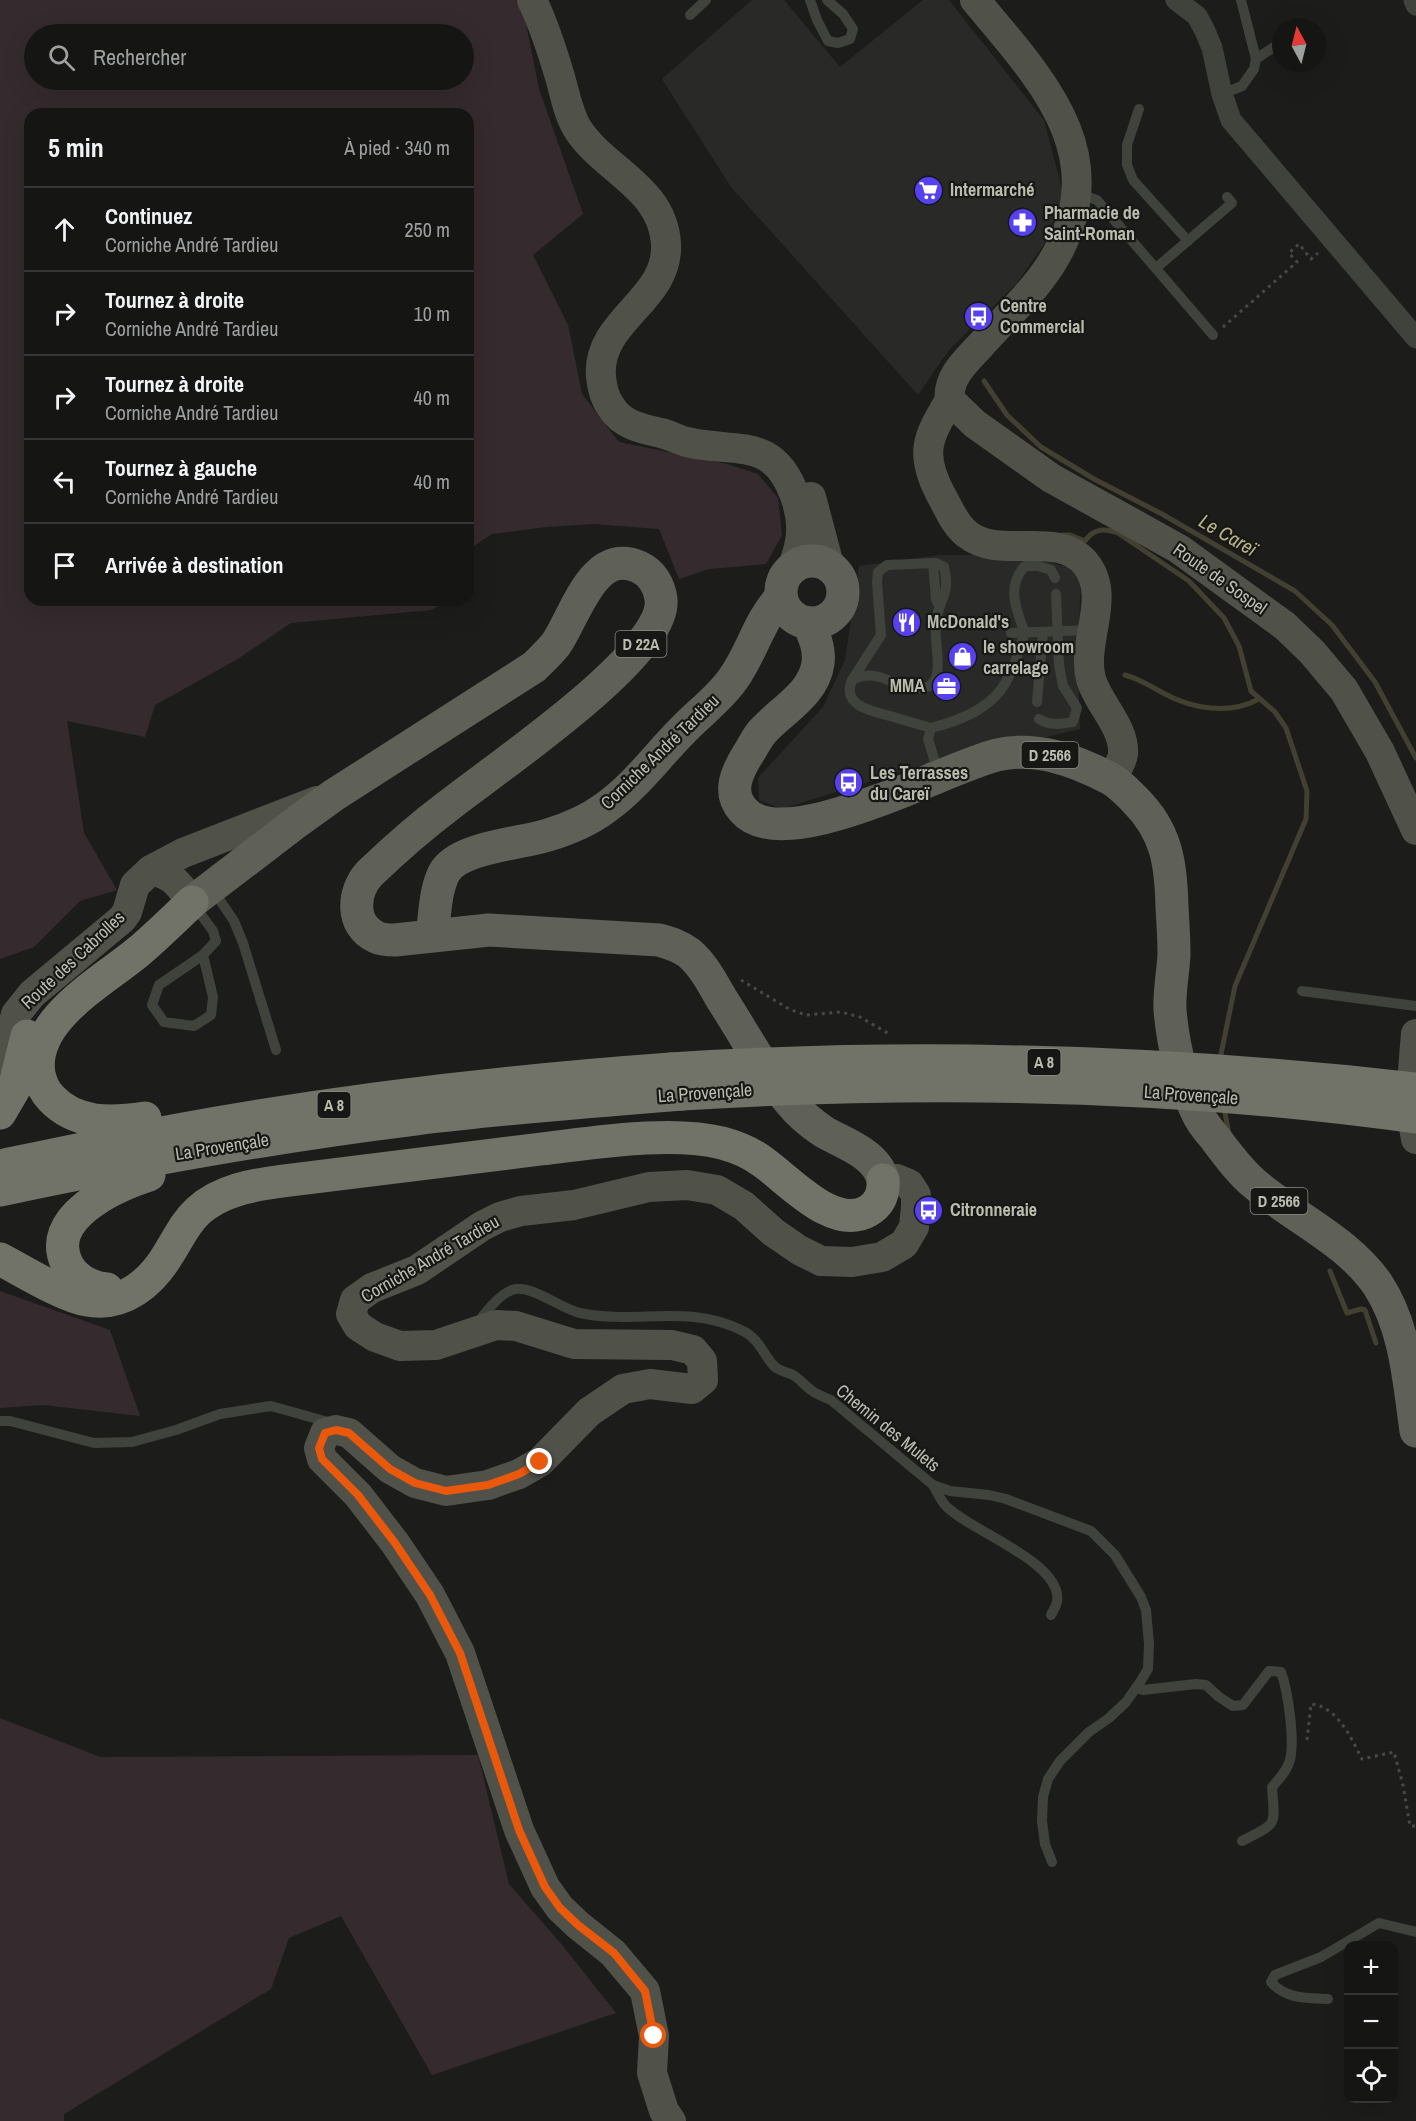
<!DOCTYPE html>
<html lang="fr">
<meta charset="utf-8">
<style>
:root{--surface:#151614;--page:#1e1f1d;--text:#f1f3f6;--muted:#9d9fa0;--line:#343534}
body{margin:0;font-family:"Archivo Narrow",sans-serif;background:var(--page);color:var(--text)}
.controls{position:absolute;right:18px;bottom:18px;display:grid;overflow:hidden;border-radius:12px;box-shadow:0 6px 24px #0002}
.controls button{width:54px;height:54px;display:grid;place-items:center;padding:0;border:0;border-bottom:2px solid var(--line);background:var(--surface);color:var(--text);font:30px sans-serif}
.compass{position:absolute;left:1272px;top:18px;width:54px;height:54px;border-radius:50%;background:var(--surface);box-shadow:0 6px 24px #0002;rotate:353deg}
.stop{position:absolute;width:18px;height:18px;margin:-14px;border:4px solid #ea580c;border-radius:50%;background:#fff}
.stop.end{background:#ea580c;border-color:#fff;box-shadow:0 2px 6px #0008}
.list{margin:0;padding:0;list-style:none}
h2{display:flex;justify-content:space-between;align-items:center;height:78px;margin:0;padding:0 24px;font-size:26px}
h2 small{font-size:20px;font-weight:400;color:var(--muted)}
.list li{display:grid;grid-template-columns:39px 1fr auto;gap:18px;align-items:center;box-sizing:border-box;height:84px;padding:0 24px;border-top:2px solid var(--line)}
.list b{display:block;font-size:22px;white-space:nowrap}
.list p{margin:0;font-size:20px;white-space:nowrap;color:var(--muted)}
.list em{font-size:20px;font-style:normal;color:var(--muted)}
.icon{flex:none;width:33px;height:33px;fill:none;stroke:currentColor;stroke-width:2;stroke-linecap:round;stroke-linejoin:round}
.map{position:relative;flex:none;width:1416px;height:2121px;overflow:hidden}
.search{position:absolute;background:var(--surface);box-shadow:0 6px 24px #0002;left:24px;top:24px;width:450px;height:66px;display:flex;align-items:center;gap:15px;box-sizing:border-box;padding:0 21px;border-radius:33px;color:var(--muted);font-size:22px}
.panel{position:absolute;background:var(--surface);box-shadow:0 6px 24px #0002;left:24px;top:108px;width:450px;height:498px;border-radius:18px}
.map>svg:first-child{display:block}
.built{fill:#292a27}
.green{fill:#352b2f;fill-rule:evenodd}
.lines{fill:none;stroke-linecap:round;stroke-linejoin:round}
.stream{stroke:#424030;stroke-width:5}
.path{stroke:#484942;stroke-width:3;stroke-dasharray:3 4.5;stroke-linecap:butt}
.lane{stroke:#40423c;stroke-width:10}
.street{stroke:#40423c;stroke-width:21}
.secondary{stroke:#50524a;stroke-width:30}
.primary{stroke:#5f6158;stroke-width:33}
.highway{stroke:#717368;stroke-width:33}
.highway-bridge{stroke:#717368;stroke-width:33}
.route{stroke:#ea580c;stroke-width:8}
.labels{text-anchor:middle;stroke-width:4.5;stroke-linejoin:round;paint-order:stroke}
.shield{fill:#171816;stroke:#898b80;stroke-width:1.5}
.shield-label{font-size:16px;font-weight:bold;fill:#babcae}
.poi-label{font-size:18px;font-weight:bold;fill:#babcae;stroke:#171816;text-anchor:start}
.street-label{font-size:18px;fill:#babcae;stroke:#171816}
.water-label{font-size:20px;font-style:italic;fill:#b6b386;stroke:#171816}
</style>
<div class="map">
<svg width="1416" height="2121" viewBox="0 0 1416 2121">
<rect width="100%" height="100%" fill="#1c1d1b"/>
<g class="built">
<path d="M752,0H784L840,67L923,0H949L1044,120L1064,197L1044,244L1017,283L949,350L918,395L731,187L662,79Z"/>
<path d="M940,555H1019L1081,570L1078,664L1080,729L896,773L782,809L759,800L758,778L823,707L845,660L859,566Z"/>
</g>
<g class="green">
<path d="M0,0H516L525,19L539,89L583,214L533,255L568,325L582,394L619,442L727,464L758,474L778,498L782,535L766,564L709,569L679,579L659,529L594,524L546,527L492,534L468,550V114H30V600H450L431,610L291,623L236,660L155,705L145,737L67,721L84,833L117,890L80,901L34,947L0,959ZM34,34H464V80H34Z"/>
<path d="M0,1291L110,1330L140,1416L43,1405L0,1408Z"/>
<path d="M0,1718L100,1757L478,1755L509,1884L563,1946L616,2013L432,2075L341,1916L289,1938L271,1989L64,2114V2121H0Z"/>
</g>
<g class="lines">
<g class="stream">
<path d="M984,381L1007,415L1041,447L1094,479L1162,514L1295,591L1332,625L1375,682L1416,758"/>
<path d="M1062,535H1070L1085,541C1094,528 1105,528 1118,533L1189,581L1224,618L1239,646L1251,691L1275,712L1286,728L1307,791L1306,819L1235,986L1220,1059"/>
<path d="M1125,675C1140,679 1150,686 1163,693C1192,709 1230,715 1259,699"/>
<path d="M1224,1108L1229,1134"/>
<path d="M1330,1271L1347,1313L1361,1309L1365,1310L1376,1343"/>
</g>
<g class="path">
<path d="M1223,327L1297,262L1289,253L1299,244L1311,259L1318,253"/>
<path d="M741,980L789,1009L806,1015L841,1012L860,1017L891,1035"/>
<path d="M1307,1740L1311,1704C1338,1707 1351,1738 1362,1759L1394,1752L1403,1785L1410,1826H1416"/>
</g>
<g class="lane">
<path d="M810,0L817,20L828,41L838,43L850,39L853,29L843,14L827,0"/>
<path d="M690,15L706,0"/>
<path d="M1256,59L1280,43"/>
<path d="M1222,94L1242,86L1254,69L1256,59L1241,0"/>
<path d="M1139,109L1127,145V165L1133,180L1188,241"/>
<path d="M1079,194L1097,200L1213,335"/>
<path d="M1156,268L1232,203L1227,197"/>
<path d="M933,563L936,599L939,606"/>
<path d="M1011,633L1092,630"/>
<path d="M852,680C884,664 898,697 930,686C933,683 936,679 937,674C940,657 934,639 936,622C939,597 951,596 944,567L936,563L887,565L878,572L877,582L881,635L852,680C841,706 872,711 890,716C903,720 917,724 931,728"/>
<path d="M1037,702L1043,632"/>
<path d="M1039,719C1050,726 1061,724 1073,722L1077,708L1063,686L1059,665L1056,594"/>
<path d="M928,768L933,766L935,762L928,739L931,728C959,721 991,709 1006,682C1015,667 1019,648 1025,633C1016,610 1006,586 1025,566H1038L1051,570L1055,578"/>
<path d="M213,890L234,921L243,943L276,1050"/>
<path d="M194,905L213,931L216,941L203,955L159,985L152,1005L164,1022L194,1026L211,1015L213,997L203,955"/>
<path d="M1302,991L1416,1006"/>
<path d="M477,1325C483,1314 500,1294 512,1290C530,1283 561,1309 580,1313C637,1325 687,1303 743,1331C758,1338 763,1353 773,1365C778,1371 787,1372 793,1375C800,1379 805,1386 811,1390C817,1395 825,1397 831,1400L933,1485L950,1491L989,1495L1006,1499L1091,1531L1115,1555L1141,1597L1146,1610L1149,1644L1148,1669L1140,1682L1126,1702L1109,1718L1089,1732L1060,1761L1048,1779L1043,1797L1042,1821L1045,1844L1052,1862"/>
<path d="M0,1421H10L94,1443L132,1442L176,1430L220,1414L271,1406L328,1422L332,1425"/>
<path d="M933,1485C937,1492 940,1499 945,1505C967,1530 1064,1562 1057,1602C1056,1606 1053,1611 1051,1615"/>
<path d="M1136,1688L1143,1690L1196,1684L1206,1685L1219,1697L1233,1706L1243,1705L1269,1671L1281,1672C1288,1691 1295,1740 1290,1760C1287,1771 1279,1779 1272,1787C1275,1828 1278,1822 1242,1841"/>
<path d="M1328,1999C1307,1998 1285,1999 1271,1982L1275,1975L1321,1957L1379,1923L1416,1932"/>
</g>
<g class="street">
<path d="M1176,0L1197,16L1205,31L1212,48L1222,94L1231,120L1416,338"/>
<path d="M1414,0L1416,5"/>
</g>
<g class="secondary">
<path d="M532,0C544,25 552,50 560,77C565,94 568,113 577,128C603,170 663,187 666,244C669,301 596,320 601,377C602,387 605,399 611,407C622,425 642,429 661,433C670,435 678,440 687,442C736,454 773,435 795,496C804,521 803,541 793,566"/>
<path d="M950,400L975,424L1051,478L1179,549L1285,626L1312,652L1344,690L1380,752L1416,830"/>
<path d="M950,400C928,437 919,452 940,493C948,507 954,524 967,534C1000,561 1058,529 1086,564C1112,597 1081,642 1091,679C1098,704 1125,727 1123,754C1122,762 1115,772 1112,779"/>
<path d="M950,400C947,378 965,362 979,347C1003,320 1032,294 1051,264C1118,157 1041,79 975,0"/>
<path d="M811,497L829,565"/>
<path d="M151,870C174,875 178,884 192,902"/>
<path d="M1416,1034C1413,1069 1409,1104 1416,1139"/>
<path d="M0,1074L16,1014L32,994L122,919L127,912L135,885L151,870L183,853L317,801"/>
<path d="M671,2121L664,2111L652,2073L654,2036L645,1991L613,1953L578,1925L560,1908L545,1887L519,1830L460,1653L430,1595L395,1543L358,1495L322,1459L319,1448L325,1433L336,1430L349,1433L390,1469L415,1483L446,1491L488,1485L519,1474L540,1462L589,1412L623,1389L650,1384L692,1389L703,1380L702,1361L693,1350L672,1345L574,1344L516,1326L496,1325L436,1345L400,1346L375,1337L358,1326L351,1314L355,1300L372,1288L417,1270L482,1226L500,1217L521,1211L574,1205L649,1187L687,1185L717,1190L744,1206L773,1232L799,1250L821,1261L852,1262L882,1257L904,1244L914,1227L916,1207V1195L909,1184L897,1179L883,1180"/>
</g>
<g class="primary">
<circle cx="812" cy="592" r="31"/>
<path d="M809,623C814,637 820,648 818,663C814,694 782,710 763,731C757,737 753,747 748,754C737,772 727,792 743,810C783,858 946,767 997,755C1036,746 1074,760 1109,778C1119,783 1127,792 1135,800C1167,832 1171,864 1172,907C1173,923 1174,939 1174,955C1173,973 1169,992 1170,1010C1173,1044 1181,1079 1196,1110C1200,1120 1208,1130 1215,1138C1227,1154 1240,1172 1256,1185C1296,1219 1348,1241 1378,1285C1406,1328 1409,1382 1416,1431"/>
<path d="M192,902L298,821L334,795L534,667C541,660 549,653 556,644C575,617 593,546 639,567C652,573 659,585 661,599C668,654 490,772 448,806C420,827 394,850 369,874C353,892 350,925 376,937C382,940 389,940 395,940L489,930L659,940C670,943 680,946 689,953C703,965 712,982 721,998C743,1032 763,1070 790,1102C799,1113 812,1124 824,1132C845,1144 877,1154 883,1180"/>
<path d="M432,935C435,915 435,891 444,873C458,847 520,844 548,835C568,829 589,820 605,808C635,787 657,756 682,731C698,714 720,698 733,679C752,653 758,622 781,597"/>
</g>
<g class="highway">
<path d="M0,1113L14,1089L27,1036"/>
<path d="M145,1118C112,1123 76,1125 51,1098C44,1091 41,1083 39,1074C30,1020 102,982 138,952C157,936 174,919 192,902"/>
<path d="M0,1166C59,1154 119,1141 178,1130C341,1100 506,1081 671,1069"/>
<path d="M0,1190C138,1161 276,1136 415,1119C504,1108 593,1101 682,1094"/>
<path d="M0,1259C23,1271 63,1296 87,1300C124,1307 152,1282 169,1253C178,1239 185,1223 198,1211C221,1190 253,1185 283,1181C369,1170 455,1159 541,1149C593,1143 671,1130 722,1143C737,1147 751,1153 763,1162C789,1180 833,1231 868,1211C880,1204 884,1193 883,1180"/>
<path d="M107,1289C92,1288 76,1280 68,1266C42,1218 115,1186 149,1175"/>
</g>
<g class="highway-bridge">
<path d="M671,1069C920,1053 1168,1061 1416,1089"/>
<path d="M682,1094C926,1079 1173,1083 1416,1117"/>
</g>
</g>
<g class="lines">
<path class="route" d="M540,1462L519,1474L488,1485L446,1491L415,1483L390,1469L349,1433L336,1430L325,1433L319,1448L322,1459L358,1495L395,1543L430,1595L460,1653L519,1830L545,1887L560,1908L578,1925L614,1953L645,1991L654,2036"/>
</g>
<defs>
<symbol id="supermarket-disc" viewBox="-11 -11 22 22"><circle r="9.5" fill="#5640f0" stroke="#171816"/><path d="M-6-5.5h2.5l.6 2H6L4.5 2H-2.5L-4.4-4H-6ZM-1.5 3.2a1.3 1.3 0 1 0 .1 0ZM3 3.2a1.3 1.3 0 1 0 .1 0Z" fill="#fff"/></symbol>
<symbol id="pharmacy-disc" viewBox="-11 -11 22 22"><circle r="9.5" fill="#5640f0" stroke="#171816"/><path d="M-2-6h4v4h4v4h-4v4h-4v-4h-4v-4h4Z" fill="#fff"/></symbol>
<symbol id="bus-disc" viewBox="-11 -11 22 22"><circle r="9.5" fill="#5640f0" stroke="#171816"/><path d="M-5-6H5V4H4V6H2V4H-2V6H-4V4H-5ZM-3.5-4V0h7V-4ZM-3.5 1.2v1.5H-2V1.2ZM2 1.2v1.5H3.5V1.2Z" fill="#fff"/></symbol>
<symbol id="restaurant-disc" viewBox="-11 -11 22 22"><circle r="9.5" fill="#5640f0" stroke="#171816"/><path d="M-5-6h1v4h1v-4h1v4h1v-4h1v5L-1.5 .5V6h-2V.5L-5-1ZM5-6V6H3V1.5H1.5Q1.5-4 5-6Z" fill="#fff"/></symbol>
<symbol id="shop-disc" viewBox="-11 -11 22 22"><circle r="9.5" fill="#5640f0" stroke="#171816"/><path d="M-5-2.5h2.3a2.7 3.5 0 0 1 5.4 0H5L5.5 6h-11ZM-1.5-2.5h3a1.5 2.3 0 0 0-3 0Z" fill="#fff"/></symbol>
<symbol id="office-disc" viewBox="-11 -11 22 22"><circle r="9.5" fill="#5640f0" stroke="#171816"/><path d="M-6-3h4V-5.5h4V-3h4V5H-6ZM-1-4.5V-3h2v-1.5ZM-6 0V1H6V0Z" fill="#fff"/></symbol>
</defs>
<g fill-rule="evenodd">
<use href="#supermarket-disc" x="912" y="174" width="33" height="33"/>
<use href="#pharmacy-disc" x="1006" y="206" width="33" height="33"/>
<use href="#bus-disc" x="962" y="300" width="33" height="33"/>
<use href="#restaurant-disc" x="890" y="606" width="33" height="33"/>
<use href="#shop-disc" x="946" y="640" width="33" height="33"/>
<use href="#office-disc" x="930" y="670" width="33" height="33"/>
<use href="#bus-disc" x="832" y="766" width="33" height="33"/>
<use href="#bus-disc" x="912" y="1194" width="33" height="33"/>
</g>
<g class="labels">
<g class="shield">
<rect x="615.5" y="631" width="51" height="26" rx="4.5"/>
<rect x="1021.5" y="742" width="57" height="26" rx="4.5"/>
<rect x="1027.5" y="1049" width="33" height="26" rx="4.5"/>
<rect x="317.5" y="1092" width="33" height="26" rx="4.5"/>
<rect x="1250.5" y="1188" width="57" height="26" rx="4.5"/>
</g>
<g class="shield-label">
<text x="641" y="650">D 22A</text>
<text x="1050" y="761">D 2566</text>
<text x="1044" y="1068">A 8</text>
<text x="334" y="1111">A 8</text>
<text x="1279" y="1207">D 2566</text>
</g>
<g class="poi-label">
<text x="950" y="196">Intermarché</text>
<text x="1044" y="219">Pharmacie de<tspan x="1044" dy="21">Saint-Roman</tspan></text>
<text x="1000" y="312">Centre<tspan x="1000" dy="21">Commercial</tspan></text>
<text x="927" y="628">McDonald's</text>
<text x="983" y="653">le showroom<tspan x="983" dy="21">carrelage</tspan></text>
<text x="925" y="692" text-anchor="end">MMA</text>
<text x="870" y="779">Les Terrasses<tspan x="870" dy="21">du Careï</tspan></text>
<text x="950" y="1216">Citronneraie</text>
</g>
<g class="street-label">
<text transform="translate(1220 579) rotate(35)" y="6">Route de Sospel</text>
<text transform="translate(660 752) rotate(-44)" y="6">Corniche André Tardieu</text>
<text transform="translate(73 960) rotate(-43)" y="6">Route des Cabrolles</text>
<text transform="translate(705 1093) rotate(-4)" y="6">La Provençale</text>
<text transform="translate(1191 1095) rotate(4)" y="6">La Provençale</text>
<text transform="translate(222 1147) rotate(-9)" y="6">La Provençale</text>
<text transform="translate(430 1259) rotate(-30)" y="6">Corniche André Tardieu</text>
<text transform="translate(888 1428) rotate(39)" y="6">Chemin des Mulets</text>
</g>
<g class="water-label">
<text transform="translate(1228 535) rotate(30)" y="7">Le Careï</text>
</g>
</g>
</svg>
<div class="controls">
<button>+</button>
<button>−</button>
<button><svg class="icon" aria-label="locate" viewBox="0 0 24 24"><circle cx="12" cy="12" r="6"/><path d="M12 2v4M12 18v4M2 12h4M18 12h4"/></svg></button>
</div>
<svg class="compass" viewBox="-18 -18 36 36"><path d="M0-13l5 13h-10z" fill="#e53935"/><path d="M0 13l5-13h-10z" fill="#9d9fa0"/></svg>
<div class="stop" style="left:654px;top:2036px"></div>
<div class="stop end" style="left:540px;top:1462px"></div>
<div class="search"><svg class="icon" aria-label="search" viewBox="0 0 24 24"><circle cx="10" cy="10" r="6"/><path d="M15 15l6 6"/></svg>Rechercher</div>
<section class="panel">
<h2>5 min<small>À pied · 340 m</small></h2>
<ul class="list">
<li><svg class="icon" aria-label="ahead" viewBox="0 0 24 24"><path d="M12 20V5M6 11l6-6 6 6"/></svg><div><b>Continuez</b><p>Corniche André Tardieu</p></div><em>250 m</em></li>
<li><svg class="icon" aria-label="right" viewBox="0 0 24 24"><path d="M7 20v-9h11M14 6l5 5-5 5"/></svg><div><b>Tournez à droite</b><p>Corniche André Tardieu</p></div><em>10 m</em></li>
<li><svg class="icon" aria-label="right" viewBox="0 0 24 24"><path d="M7 20v-9h11M14 6l5 5-5 5"/></svg><div><b>Tournez à droite</b><p>Corniche André Tardieu</p></div><em>40 m</em></li>
<li><svg class="icon" aria-label="left" viewBox="0 0 24 24"><path d="M17 20v-9H6M10 6l-5 5 5 5"/></svg><div><b>Tournez à gauche</b><p>Corniche André Tardieu</p></div><em>40 m</em></li>
<li><svg class="icon" aria-label="arrive" viewBox="0 0 24 24"><path d="M6 21V4h12l-3 4 3 4H6"/></svg><div><b>Arrivée à destination</b></div></li>
</ul>
</section>
</div>
